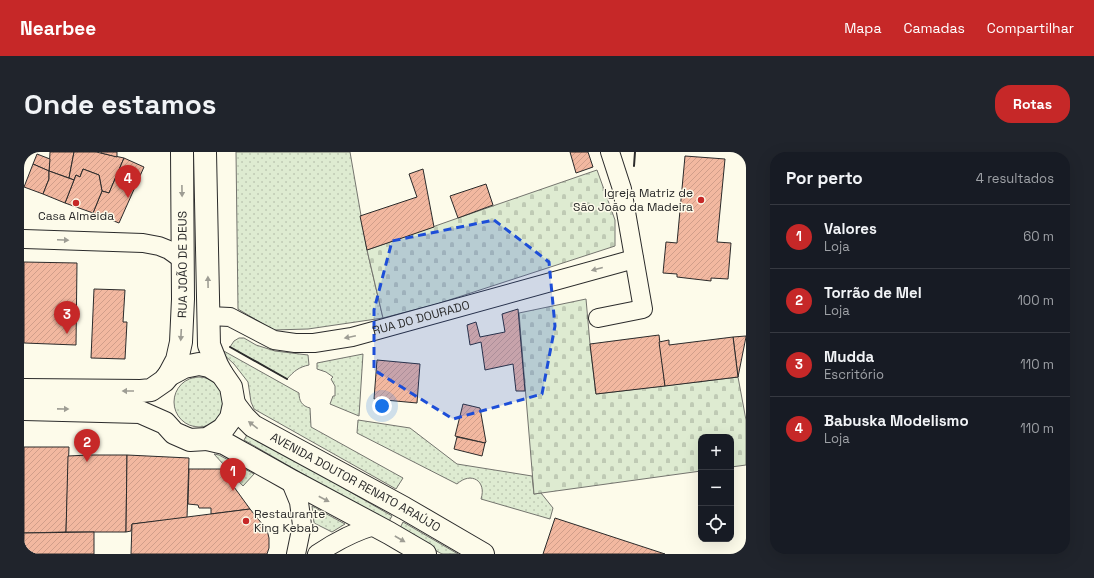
<!DOCTYPE html>
<html lang="pt">
<meta charset="utf-8">
<style>
:root{--surface:#171b24;--page:#20242c;--text:#f1f3f6;--muted:#9ea1a6;--line:#363941;--accent:#c62828}
body{margin:0;font-family:"Space Grotesk",sans-serif;background:var(--page);color:var(--text)}
.controls{position:absolute;right:12px;bottom:12px;display:grid;overflow:hidden;border-radius:8px;box-shadow:0 4px 16px #0002}
.controls button{width:36px;height:36px;display:grid;place-items:center;padding:0;border:0;border-bottom:1px solid var(--line);background:var(--surface);color:var(--text);font:20px sans-serif}
.you{position:absolute;left:358px;top:254px;width:14px;height:14px;margin:-10px;border:3px solid #fff;border-radius:50%;background:#1a73e8;box-shadow:0 0 0 6px #1a73e833}
.badge{display:grid;place-items:center;width:26px;height:26px;border-radius:50%;background:var(--accent);color:#fff;font-size:13px;font-weight:700}
.pin{position:absolute;translate:-50% -33px;filter:drop-shadow(0 1px 2px #0008)}
.pin::after{content:'';position:absolute;top:21px;width:14px;height:12px;background:inherit;clip-path:polygon(0 0,100% 0,50% 100%)}
.list{margin:0;padding:0;list-style:none}
h2{display:flex;justify-content:space-between;align-items:center;height:52px;margin:0;padding:0 16px;font-size:17px}
h2 small{font-size:13px;font-weight:400;color:var(--muted)}
.list li{display:grid;grid-template-columns:26px 1fr auto;gap:12px;align-items:center;box-sizing:border-box;height:64px;padding:0 16px;border-top:1px solid var(--line)}
.list b{display:block;font-size:15px;white-space:nowrap}
.list p{margin:0;font-size:13px;white-space:nowrap;color:var(--muted)}
.list em{font-size:13px;font-style:normal;color:var(--muted)}
.icon{flex:none;width:22px;height:22px;fill:none;stroke:currentColor;stroke-width:2;stroke-linecap:round;stroke-linejoin:round}
.map{position:relative;flex:none;width:722px;height:402px;overflow:hidden;border-radius:16px}
header{display:flex;align-items:center;gap:24px;box-sizing:border-box;height:56px;padding:0 20px;background:var(--accent);color:#fff}
header strong{font-size:19px}
nav{display:flex;gap:22px;margin-inline-start:auto;font-size:14px}
.intro{display:flex;align-items:center;justify-content:space-between;box-sizing:border-box;height:96px;padding:0 24px}
h1{margin:0;font-size:28px}
.button{padding:10px 18px;border-radius:16px;background:var(--accent);color:#fff;font-size:14px;font-weight:700}
main{display:flex;gap:24px;padding:0 24px}
aside{flex:1;background:var(--surface);border-radius:16px;box-shadow:0 4px 16px #0002}
.map>svg:first-child{display:block}
.grass{fill:url(#grass-dots);stroke:#74746e}
.cemetery{fill:url(#cemetery-stones);stroke:#74746e}
.building{fill:url(#building-hatch);stroke:#2b2b2b}
.lines{fill:none;stroke-linecap:round;stroke-linejoin:round}
.minor-casing{stroke:#2b2b2b;stroke-width:20}
.secondary-casing{stroke:#2b2b2b;stroke-width:24}
.primary-casing{stroke:#2b2b2b;stroke-width:24}
.minor{stroke:#fdfbea;stroke-width:18}
.secondary{stroke:#fdfbea;stroke-width:22}
.primary{stroke:#fdfbea;stroke-width:22}
.wall{stroke:#2b2b2b;stroke-width:2}
.oneway{fill:#9e9d94}
.marked{fill:#1d4ed8;fill-opacity:0.2;stroke:#1d4ed8;stroke-width:3;stroke-dasharray:8 5;stroke-linejoin:round}
.poi-dot{fill:#c62828;stroke:#fdfbea;stroke-width:1.5}
.labels{text-anchor:middle;stroke-width:3;stroke-linejoin:round;paint-order:stroke}
.poi-label{font-size:12px;fill:#2b2b2b;stroke:#fdfbea;text-anchor:end}
.street-label{font-size:12px;fill:#2b2b2b;stroke:#fdfbea}
</style>
<header>
<strong>Nearbee</strong>
<nav><a>Mapa</a><a>Camadas</a><a>Compartilhar</a></nav>
</header>
<div class="intro"><h1>Onde estamos</h1><a class="button">Rotas</a></div>
<main>
<div class="map">
<svg width="722" height="402" viewBox="0 0 722 402">
<defs>
<pattern id="grass-dots" width="8" height="8" patternUnits="userSpaceOnUse"><rect width="8" height="8" fill="#deebd1"/><path d="M2 2h.1M6 6h.1" fill="none" stroke="#bfcab4" stroke-width="1.8" stroke-linecap="round"/></pattern>
<pattern id="cemetery-stones" width="16" height="16" patternUnits="userSpaceOnUse"><rect width="16" height="16" fill="#deebd1"/><path d="M2 7V4a2 2 0 0 1 4 0v3zM10 15v-3a2 2 0 0 1 4 0v3z" fill="#bfcab4"/></pattern>
<pattern id="building-hatch" width="6" height="6" patternUnits="userSpaceOnUse"><rect width="6" height="6" fill="#f2b8a0"/><path d="M-1 1l2-2M0 6l6-6M5 7l2-2" fill="none" stroke="#d09e8a"/></pattern>
</defs>
<rect width="100%" height="100%" fill="#fdfbea"/>
<g class="grass">
<path d="M212,0H326L343,98L359,166L284,177L249,178L214,157Z"/>
<path d="M215,186H220L232,193L251,199L284,203L285,213C275,215 270,219 263,227L206,195L210,189Z"/>
<path d="M198,198L275,241C275,249 278,254 286,256L287,275L379,326L372,337L230,257L227,250L224,230L210,212L197,200Z"/>
<path d="M339,202L335,264L306,252L309,244H311V234L307,227L309,225L302,220L293,217V211Z"/>
<circle cx="175" cy="250" r="25"/>
<path d="M334,268L386,276L433,312L508,324L510,342L517,341L529,356L526,367L457,347C463,329 447,319 433,332L333,281Z"/>
<path d="M224,281L368,364L364,371L220,288Z"/>
<path d="M190,302L195,303L230,322L219,334Z"/>
<path d="M288,354L321,372L308,380L290,371Z"/>
<path d="M379,370L434,402H418L375,378Z"/>
</g>
<g class="cemetery">
<path d="M573,18L591,68V94L413,152L359,166L343,98L434,66Z"/>
<path d="M562,147L566,192L572,242L714,225L722,268V313L707,315V285H677V319L510,342L495,161Z"/>
</g>
<g class="building">
<path d="M26,0H50L45,26L25,19Z"/>
<path d="M50,0H72L100,6L85,41L78,39L75,23L59,17L56,25L52,23L50,28L45,26Z"/>
<path d="M77,0H93V5L77,1Z"/>
<path d="M546,0H564L569,15L552,21Z"/>
<path d="M13,2L26,7L25,19L9,12Z"/>
<path d="M661,4L701,7L693,90L707,91L704,127L687,126V129L653,125V122L639,121L642,90L653,91Z"/>
<path d="M100,6L120,15L95,71L69,61L78,39L85,41Z"/>
<path d="M9,12L25,19V27L19,42L0,35Z"/>
<path d="M59,17L75,23L78,39L69,61L41,51L52,23L56,25Z"/>
<path d="M399,17L410,75L343,98L336,64L393,45L385,22Z"/>
<path d="M25,19L50,28L41,51L19,42L25,27Z"/>
<path d="M462,32L469,53L434,66L426,44Z"/>
<path d="M0,110L53,111L52,193L0,191Z"/>
<path d="M70,137L101,138L99,170H103L101,207L67,206Z"/>
<path d="M494,157L501,239H492L489,212L461,218L457,190L446,193L443,173L452,170L456,185L481,180L478,162Z"/>
<path d="M635,183L641,234L572,242L566,192Z"/>
<path d="M722,184V185L714,225L709,185Z"/>
<path d="M709,185L714,225L641,234L635,190L645,188V193Z"/>
<path d="M353,208L396,212L393,251L350,247Z"/>
<path d="M439,252L456,256L462,290L461,291L431,284Z"/>
<path d="M433,285L461,291L458,304L430,297Z"/>
<path d="M0,295H45L42,380L0,381Z"/>
<path d="M65,303H103L102,380H42L44,304Z"/>
<path d="M103,303L165,306L163,366L108,372L107,379L102,380Z"/>
<path d="M165,317H197L226,357L187,362V356H175L174,353L164,352Z"/>
<path d="M226,357L243,378L245,386V396L243,402H107L108,372Z"/>
<path d="M531,366L641,402H519Z"/>
<path d="M70,380V402H0V381Z"/>
</g>
<g class="lines">
<defs>
<g id="minor">
<path d="M0,87L119,91L135,94L145,98L159,108"/>
<path id="s1" d="M185,164L206,165L250,188L271,191H290L328,185L610,107"/>
<path d="M574,166L619,157L598,37L586,0"/>
<path d="M266,328L275,350L278,373L272,402"/>
<path d="M293,402C311,390 329,380 350,374"/>
</g>
<g id="secondary">
<path id="s2" d="M210,252L220,265L229,274L380,356L459,402"/>
<path d="M183,287L200,291L216,300L266,328L365,381L401,402"/>
</g>
<g id="primary">
<path d="M181,0L185,193L193,213L198,222"/>
<path id="s3" d="M145,223L153,208L157,190L159,147L158,0"/>
<path d="M0,238L117,239L127,238L140,229L145,223L160,215L175,212L185,214L198,222L207,235L210,252L207,266L199,277L183,287L166,288L150,281L141,271L116,260L0,257"/>
</g>
</defs>
<use href="#minor" class="minor-casing"/>
<use href="#secondary" class="secondary-casing"/>
<use href="#primary" class="primary-casing"/>
<use href="#minor" class="minor"/>
<use href="#secondary" class="secondary"/>
<use href="#primary" class="primary"/>
<g class="wall">
<path d="M610,14L611,0"/>
<path d="M206,195L263,227"/>
</g>
</g>
<defs><path id="oneway-solid" d="M-6-.8H1V-3.2L6.5 0L1 3.2V.8H-6Z"/></defs>
<g class="oneway">
<use href="#oneway-solid" transform="translate(158 39) rotate(89)"/>
<use href="#oneway-solid" transform="translate(39 88) rotate(2)"/>
<use href="#oneway-solid" transform="translate(573 117) rotate(165)"/>
<use href="#oneway-solid" transform="translate(184 130) rotate(-91)"/>
<use href="#oneway-solid" transform="translate(157 183) rotate(93)"/>
<use href="#oneway-solid" transform="translate(326 185) rotate(168)"/>
<use href="#oneway-solid" transform="translate(104 239) rotate(-180)"/>
<use href="#oneway-solid" transform="translate(39 257) rotate(1)"/>
<use href="#oneway-solid" transform="translate(229 273) rotate(-142)"/>
<use href="#oneway-solid" transform="translate(300 347) rotate(28)"/>
<use href="#oneway-solid" transform="translate(376 387) rotate(30)"/>
</g>
<path class="marked" d="M470,68L525,110L531,174L518,242L429,267L350,218V158L368,89Z"/>
<g class="poi-dot">
<circle cx="677" cy="48" r="4"/>
<circle cx="52" cy="51" r="4"/>
<circle cx="222" cy="369" r="4"/>
</g>
<g class="labels">
<g class="poi-label">
<text x="669" y="45">Igreja Matriz de<tspan x="669" dy="14">São João da Madeira</tspan></text>
<text x="52" y="68" text-anchor="middle">Casa Almeida</text>
<text x="230" y="366" text-anchor="start">Restaurante<tspan x="230" dy="14">King Kebab</tspan></text>
</g>
<g class="street-label">
<text dy="4" stroke="none"><textPath href="#s3" startOffset="113">RUA JOÃO DE DEUS</textPath></text>
<text dy="4" stroke="none"><textPath href="#s1" startOffset="221">RUA DO DOURADO</textPath></text>
<text dy="4" stroke="none"><textPath href="#s2" startOffset="146">AVENIDA DOUTOR RENATO ARAÚJO</textPath></text>
</g>
</g>
</svg>
<div class="controls">
<button>+</button>
<button>−</button>
<button><svg class="icon" aria-label="locate" viewBox="0 0 24 24"><circle cx="12" cy="12" r="6"/><path d="M12 2v4M12 18v4M2 12h4M18 12h4"/></svg></button>
</div>
<div class="you"></div>
<div class="pin badge" style="left:209px;top:339px">1</div>
<div class="pin badge" style="left:63px;top:310px">2</div>
<div class="pin badge" style="left:43px;top:182px">3</div>
<div class="pin badge" style="left:104px;top:46px">4</div>
</div>
<aside>
<h2>Por perto<small>4 resultados</small></h2>
<ul class="list">
<li><span class="badge">1</span><div><b>Valores</b><p>Loja</p></div><em>60 m</em></li>
<li><span class="badge">2</span><div><b>Torrão de Mel</b><p>Loja</p></div><em>100 m</em></li>
<li><span class="badge">3</span><div><b>Mudda</b><p>Escritório</p></div><em>110 m</em></li>
<li><span class="badge">4</span><div><b>Babuska Modelismo</b><p>Loja</p></div><em>110 m</em></li>
</ul>
</aside>
</main>
